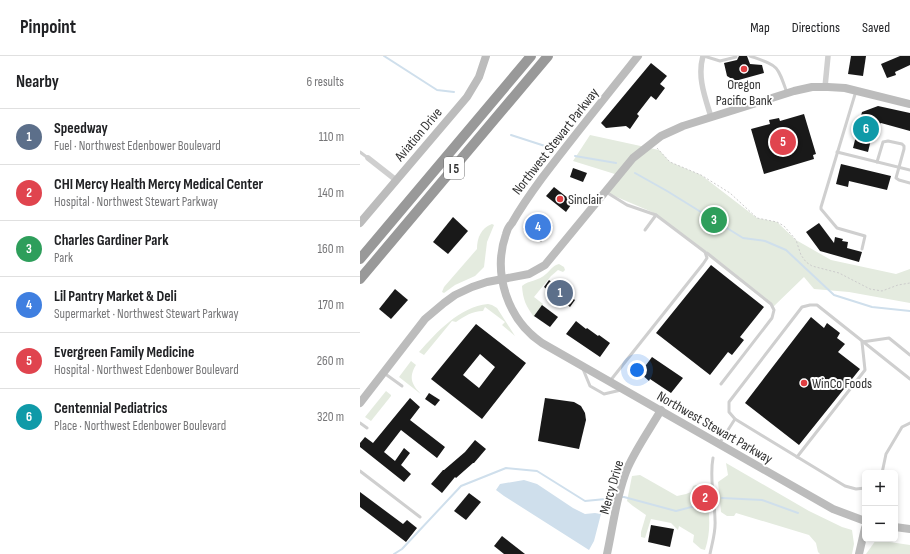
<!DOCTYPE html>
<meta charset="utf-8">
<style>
:root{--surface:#fff;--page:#f6f6f6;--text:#202124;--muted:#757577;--line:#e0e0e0;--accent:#ea580c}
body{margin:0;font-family:"Sofia Sans Condensed",sans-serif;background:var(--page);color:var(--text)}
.controls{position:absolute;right:12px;bottom:12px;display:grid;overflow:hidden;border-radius:6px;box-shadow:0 2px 6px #0003}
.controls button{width:36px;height:36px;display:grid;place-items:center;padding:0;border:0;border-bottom:1px solid var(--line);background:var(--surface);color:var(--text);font:20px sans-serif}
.you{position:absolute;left:277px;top:314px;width:14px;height:14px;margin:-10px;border:3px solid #fff;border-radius:50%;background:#1a73e8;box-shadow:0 0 0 6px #1a73e833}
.badge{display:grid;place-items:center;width:26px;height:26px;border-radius:50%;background:var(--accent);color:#fff;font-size:13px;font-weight:700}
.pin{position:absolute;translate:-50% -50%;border:2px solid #fff;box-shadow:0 1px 4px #0006}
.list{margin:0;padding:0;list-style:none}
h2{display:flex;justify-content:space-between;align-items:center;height:52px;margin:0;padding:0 16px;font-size:17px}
h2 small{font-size:13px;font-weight:400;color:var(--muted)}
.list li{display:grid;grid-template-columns:26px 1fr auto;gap:12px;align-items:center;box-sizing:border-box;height:56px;padding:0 16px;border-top:1px solid var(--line)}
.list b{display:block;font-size:15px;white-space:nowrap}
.list p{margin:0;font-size:13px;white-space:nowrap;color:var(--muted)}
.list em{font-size:13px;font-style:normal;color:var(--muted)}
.map{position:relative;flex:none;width:550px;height:498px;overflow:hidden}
header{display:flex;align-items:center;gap:24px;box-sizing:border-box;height:56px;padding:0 20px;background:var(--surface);border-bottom:1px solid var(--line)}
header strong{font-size:19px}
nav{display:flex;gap:22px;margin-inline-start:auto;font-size:14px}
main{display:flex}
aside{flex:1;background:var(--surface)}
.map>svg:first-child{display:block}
.green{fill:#e4ebdf}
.water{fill:#cfdfec}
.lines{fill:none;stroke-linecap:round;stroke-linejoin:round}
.stream{stroke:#cfdfec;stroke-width:2}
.building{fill:#191919;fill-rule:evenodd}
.path{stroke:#ccc;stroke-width:1;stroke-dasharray:2 2;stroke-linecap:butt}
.lane{stroke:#cfcfcf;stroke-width:3}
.street{stroke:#cfcfcf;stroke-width:5.5}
.secondary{stroke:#bcbcbc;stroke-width:8}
.highway{stroke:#999;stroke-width:10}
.poi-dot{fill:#df3e41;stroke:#fff;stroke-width:1.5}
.labels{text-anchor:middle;stroke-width:4;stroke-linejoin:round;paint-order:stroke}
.shield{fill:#fff;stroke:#707070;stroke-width:1}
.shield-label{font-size:13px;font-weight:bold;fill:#323232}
.poi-label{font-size:14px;fill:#323232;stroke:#fff;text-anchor:start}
.street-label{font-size:14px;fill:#323232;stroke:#fff}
</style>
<header>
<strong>Pinpoint</strong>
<nav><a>Map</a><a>Directions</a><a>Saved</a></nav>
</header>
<main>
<aside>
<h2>Nearby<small>6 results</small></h2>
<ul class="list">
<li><span class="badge" style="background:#5c6f8a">1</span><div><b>Speedway</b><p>Fuel · Northwest Edenbower Boulevard</p></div><em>110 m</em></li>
<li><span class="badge" style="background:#e0444e">2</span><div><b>CHI Mercy Health Mercy Medical Center</b><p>Hospital · Northwest Stewart Parkway</p></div><em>140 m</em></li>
<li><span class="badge" style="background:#2e9e5b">3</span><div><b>Charles Gardiner Park</b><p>Park</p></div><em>160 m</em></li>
<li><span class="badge" style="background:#3f7fe0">4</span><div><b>Lil Pantry Market &amp; Deli</b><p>Supermarket · Northwest Stewart Parkway</p></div><em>170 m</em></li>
<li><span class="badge" style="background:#e0444e">5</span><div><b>Evergreen Family Medicine</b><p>Hospital · Northwest Edenbower Boulevard</p></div><em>260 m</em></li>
<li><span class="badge" style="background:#0f9aa8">6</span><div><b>Centennial Pediatrics</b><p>Place · Northwest Edenbower Boulevard</p></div><em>320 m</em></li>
</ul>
</aside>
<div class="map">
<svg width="550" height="498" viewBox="0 0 550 498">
<rect width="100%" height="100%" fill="#fff"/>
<g class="green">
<path d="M230,79L299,94L310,106L341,119L397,162L417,166L436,184L471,204L536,218L550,213V247L489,236L454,233L444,221L413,251L292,156L245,136L258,119L213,105Z"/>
<path d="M132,168L134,169L127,186L124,211L115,220L95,229L84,237L82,236L84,231L117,193C117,182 121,172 132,168Z"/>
<path d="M199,208L204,211L205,214L203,216L198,214L191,220L174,241L183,248L174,261C166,250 163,244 162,230C169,224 179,225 186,218C191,214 192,210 199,208Z"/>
<path d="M128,248L132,249L137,252L155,280L142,269L145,266L125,251L123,255C112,255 105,260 96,266L92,265L64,299L59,296C77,276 99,251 128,248Z"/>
<path d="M51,305L56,309C48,322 52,329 62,339L39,321Z"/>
<path d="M26,335L31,339V340L11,365L5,361Z"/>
<path d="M366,407L449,455L482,471L492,474L494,488L492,498H460L458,496L456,487L449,479L376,457L374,460H367L361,456L358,426L368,419Z"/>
<path d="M280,419L317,440L326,438L331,436L333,430L336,429L343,430L346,434C349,455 352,473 345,494L341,493L333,486L334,479L319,470L318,474L311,467L291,463L285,482L281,481V476L286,459L273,450L267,445L272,420Z"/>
<path d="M516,484L550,489V498H506Z"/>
</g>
<path class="water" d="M164,424L177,428L213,452L225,458L235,457L241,458L234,485L229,494L144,440L136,434L140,428Z"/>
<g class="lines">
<g class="stream">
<path d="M24,0L77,34L94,36"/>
<path d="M151,79L185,90"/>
<path d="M215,100L256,107"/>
<path d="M275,117L307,135L383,182L405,185L426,194L474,239L512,251L550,255"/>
<path d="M260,441H264L316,455L343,448"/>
<path d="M362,442L402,444L438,457"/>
<path d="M34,498L42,493L101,430L146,412L177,415L225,445L256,442"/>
</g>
</g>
<g class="building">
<path d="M379,0H387L390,8L402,9L404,17L375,25L367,20L364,7L377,4Z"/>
<path d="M491,0H506L503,20L488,18Z"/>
<path d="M540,0H550V9L535,16L536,19L527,22L521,8Z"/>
<path d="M291,7L307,20L300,28L305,32L296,44L291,40L277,58L279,60L270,73L266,70L246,72L241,67Z"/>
<path d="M518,50L550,57V75L521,67L514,71L508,96L493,92L502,56Z"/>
<path d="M444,58L456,98L453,99L454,103L404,118L391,73L410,68L409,64L419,62L420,65Z"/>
<path d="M481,108L531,120L527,134L489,125L488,131L476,128Z"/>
<path d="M213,112L227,117L223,126L210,121Z"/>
<path d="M194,131L213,146L206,156L186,140Z"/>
<path d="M176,157L193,170L181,186L163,173Z"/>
<path d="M93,161L108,175L88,198L73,186Z"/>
<path d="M459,167L474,187L475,181L483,183L482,185L488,186L487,192L502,196L499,206L460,195L446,176Z"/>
<path d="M351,209L404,251L380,281L384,284L372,299L368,296L350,319L296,277Z"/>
<path d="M189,224L215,244L210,251L184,231Z"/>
<path d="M35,233L48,244L31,263L19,253Z"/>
<path d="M182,249L198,261L190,271L174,260Z"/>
<path d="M451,261L464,272L467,267L480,277L477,282L485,288L478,296L500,313L439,389L385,347Z"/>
<path d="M216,265L226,273L227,272L238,280L239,279L250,287L240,301L206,278Z"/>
<path d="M116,268L166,307L122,363L71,323ZM120,298L135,311L119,332L103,319Z"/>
<path d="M292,301L323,322L311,337L290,323L289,325L280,317Z"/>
<path d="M69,337L80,344L75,350L65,343Z"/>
<path d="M50,342L60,351L50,364L85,391L77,402L41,374L24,396L35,405L44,392L50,397L41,409L51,418L44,426L0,391V387L5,381L13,387Z"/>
<path d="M185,342L214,346L221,350L225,357L226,364L219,393L178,385Z"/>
<path d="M115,384L126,393L114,407H113L96,422L95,421L82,437L71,428L83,414H84L105,396Z"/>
<path d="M0,436L43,468L47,464L57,472L46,486L0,451Z"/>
<path d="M109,437L121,446L106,464L94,455Z"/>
<path d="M291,469L314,473L310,491L288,486Z"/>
<path d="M142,480L165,498H144L134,490Z"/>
</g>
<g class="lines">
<path class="path" d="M297,92L310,106L341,119L370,137L397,162L417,166L424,170L436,184L441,199L446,206L452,210L479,217L510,233L522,235L538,229L550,227"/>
<g class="lane">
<path d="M344,0L360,5L376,1"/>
<path d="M390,0C418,10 417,8 427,37"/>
<path d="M496,35L461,151V153L477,172L505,180L502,193"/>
<path d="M0,96L8,102"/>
<path d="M477,96L550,114"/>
<path d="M517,106L523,86L528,85L542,88L544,90V93L536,122L539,124L550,127"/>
<path d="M246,136L267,149L296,159L345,196L347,202L343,208L250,325"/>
<path d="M285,174L296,159"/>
<path d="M347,197L411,248L414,254L412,262L361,328"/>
<path d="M223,313L230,330L244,338L261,334"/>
<path d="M24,317L42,330"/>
<path d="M375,363L485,430L496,433L505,432"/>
<path d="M0,367L7,372"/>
<path d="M359,388L375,363L369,356V346L442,251L450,249H457L550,323"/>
<path d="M437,401L505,314L502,286L529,282L550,299"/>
<path d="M0,415L60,461"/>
<path d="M522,417L526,398L542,371L550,367"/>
<path d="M350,498C352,487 356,476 355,464C355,444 349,423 353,402"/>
</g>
<g class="street">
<path d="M343,0C337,21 345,41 351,61"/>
<path d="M465,31L468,0"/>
<path d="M8,102L36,124"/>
</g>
<g class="secondary">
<path d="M278,0C246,40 213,81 182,122C171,137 161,151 152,167C149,170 147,174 146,178C132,218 148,264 182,287L473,453L505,465"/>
<path d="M0,167L107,41L119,21L126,0"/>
<path d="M0,347L65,263L84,247L95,239L112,231L127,226L169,218L185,209L273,102L301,80L323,70L434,35L452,31H468L485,32L550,48"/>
<path d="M535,471L550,473"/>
<path d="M247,498C253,470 257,437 268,411C277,391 290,373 301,354"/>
<path d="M499,498L505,472"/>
</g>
<g class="highway">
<path d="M0,203L171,0"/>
<path d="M0,223L188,0"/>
</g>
</g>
<g class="poi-dot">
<circle cx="384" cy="13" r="4"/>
<circle cx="200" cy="143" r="4"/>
<circle cx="444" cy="327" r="4"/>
</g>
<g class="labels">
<rect class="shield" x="84" y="101" width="20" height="22" rx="3"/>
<g class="shield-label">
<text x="94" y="117">I 5</text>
</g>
<g class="poi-label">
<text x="384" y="33" text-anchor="middle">Oregon<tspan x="384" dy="16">Pacific Bank</tspan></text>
<text x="208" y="148">Sinclair</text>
<text x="452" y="332">WinCo Foods</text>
</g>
<g class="street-label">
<text transform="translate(58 78) rotate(-50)" y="5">Aviation Drive</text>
<text transform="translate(195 85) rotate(-52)" y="5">Northwest Stewart Parkway</text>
<text transform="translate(355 371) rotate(30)" y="5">Northwest Stewart Parkway</text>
<text transform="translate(251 431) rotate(-74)" y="5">Mercy Drive</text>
</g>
</g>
</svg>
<div class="controls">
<button>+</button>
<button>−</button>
</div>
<div class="you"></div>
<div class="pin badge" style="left:200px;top:237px;background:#5c6f8a">1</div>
<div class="pin badge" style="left:345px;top:442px;background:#e0444e">2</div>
<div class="pin badge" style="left:354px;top:164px;background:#2e9e5b">3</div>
<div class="pin badge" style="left:178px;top:171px;background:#3f7fe0">4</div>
<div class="pin badge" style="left:423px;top:86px;background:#e0444e">5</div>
<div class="pin badge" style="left:506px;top:73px;background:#0f9aa8">6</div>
</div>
</main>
